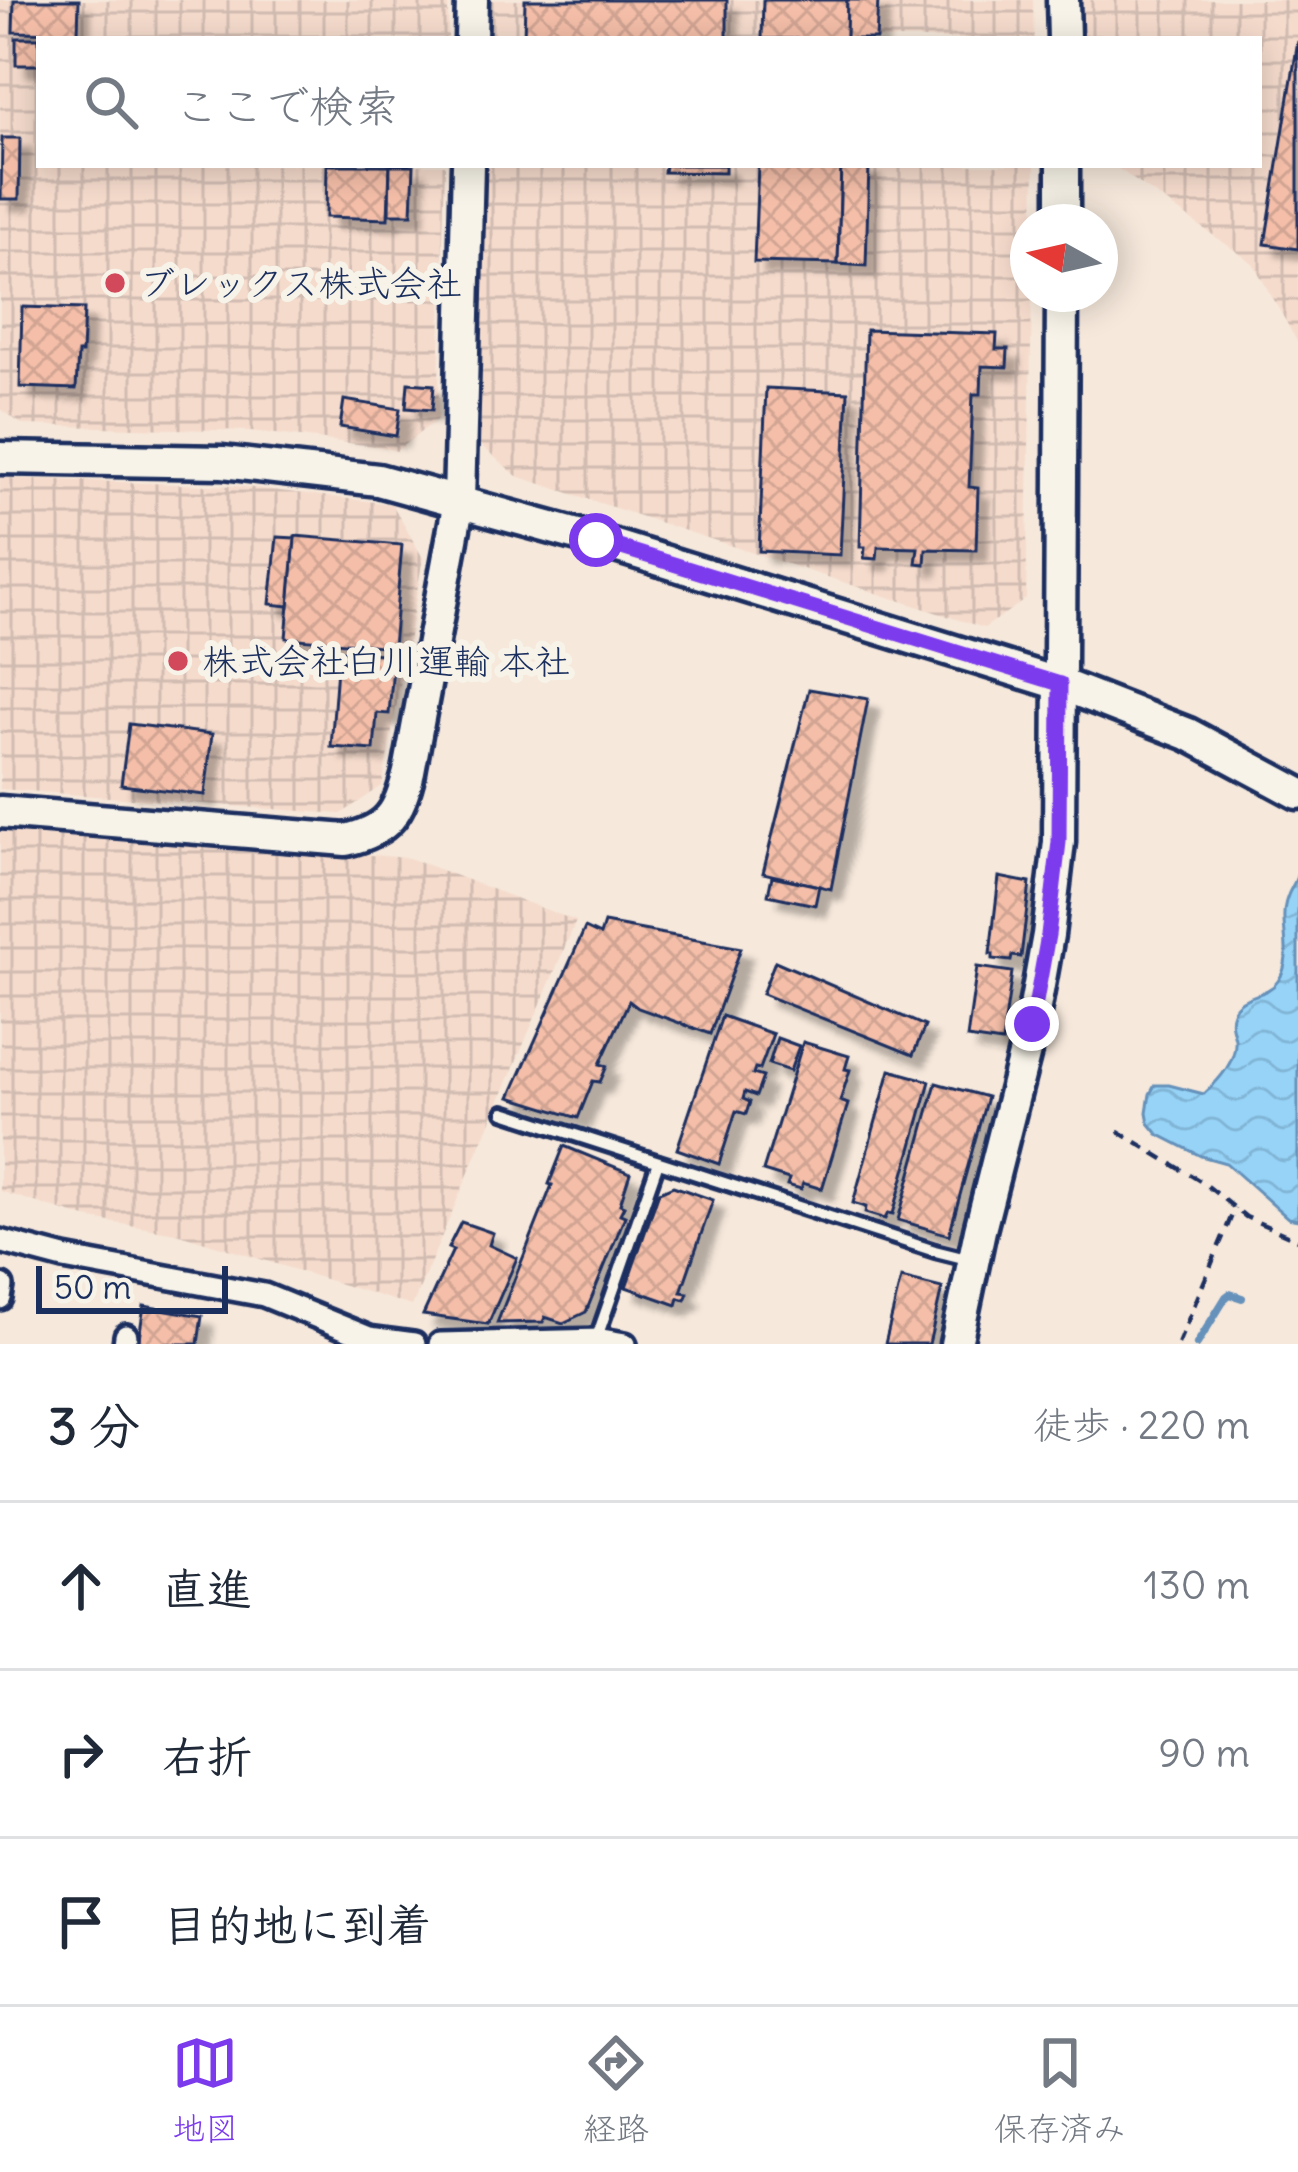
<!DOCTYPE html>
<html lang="ja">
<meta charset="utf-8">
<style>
:root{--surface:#fff;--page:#f2f2f3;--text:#1f2937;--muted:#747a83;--line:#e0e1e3;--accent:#7c3aed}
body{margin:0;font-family:Delius,"Klee One",sans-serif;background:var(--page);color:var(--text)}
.compass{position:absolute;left:1010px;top:204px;width:108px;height:108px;border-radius:50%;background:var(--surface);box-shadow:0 6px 30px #0003;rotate:278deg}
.scale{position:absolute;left:36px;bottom:30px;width:192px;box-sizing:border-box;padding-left:12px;border:6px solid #1b2f5e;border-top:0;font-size:33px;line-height:42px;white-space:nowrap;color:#1b2f5e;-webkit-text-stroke:9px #f7f3e8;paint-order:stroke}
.stop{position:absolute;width:36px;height:36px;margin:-27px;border:9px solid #7c3aed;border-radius:50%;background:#fff}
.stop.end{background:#7c3aed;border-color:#fff;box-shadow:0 3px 12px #0008}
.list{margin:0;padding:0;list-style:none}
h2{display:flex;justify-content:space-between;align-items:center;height:156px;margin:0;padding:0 48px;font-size:51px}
h2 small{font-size:39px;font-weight:400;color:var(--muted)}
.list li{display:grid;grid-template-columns:78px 1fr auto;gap:36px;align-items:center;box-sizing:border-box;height:168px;padding:0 48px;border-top:3px solid var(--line)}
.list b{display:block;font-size:45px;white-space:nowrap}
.list em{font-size:39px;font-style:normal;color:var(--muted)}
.icon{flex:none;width:66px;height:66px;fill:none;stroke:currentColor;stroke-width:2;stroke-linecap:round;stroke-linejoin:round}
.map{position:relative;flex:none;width:1298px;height:1344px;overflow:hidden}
.search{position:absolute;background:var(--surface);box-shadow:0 6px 30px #0003;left:36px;right:36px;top:36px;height:132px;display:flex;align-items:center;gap:30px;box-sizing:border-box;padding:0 42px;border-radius:0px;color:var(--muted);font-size:45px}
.sheet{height:660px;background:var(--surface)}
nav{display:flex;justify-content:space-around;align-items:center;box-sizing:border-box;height:168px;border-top:3px solid var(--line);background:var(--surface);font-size:33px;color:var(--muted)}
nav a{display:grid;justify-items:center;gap:6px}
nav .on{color:var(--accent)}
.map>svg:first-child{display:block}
.industrial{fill:url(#industrial-grid)}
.water{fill:url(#water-waves);stroke:#6591ba;stroke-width:3}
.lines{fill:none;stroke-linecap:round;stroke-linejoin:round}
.stream{stroke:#6591ba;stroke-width:8}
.building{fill:url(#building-cross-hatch);stroke:#1b2f5e;stroke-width:3;filter:url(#shadow)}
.lane-casing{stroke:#1b2f5e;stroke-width:20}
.street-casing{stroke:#1b2f5e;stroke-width:30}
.secondary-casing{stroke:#1b2f5e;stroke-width:39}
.path{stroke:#1b2f5e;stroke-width:4.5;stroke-dasharray:12 9;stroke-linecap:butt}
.lane{stroke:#f7f3e8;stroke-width:10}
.street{stroke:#f7f3e8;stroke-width:21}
.secondary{stroke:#f7f3e8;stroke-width:30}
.route{stroke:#7c3aed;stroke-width:15}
.poi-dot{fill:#d1495b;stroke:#f7f3e8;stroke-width:4.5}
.labels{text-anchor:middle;stroke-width:12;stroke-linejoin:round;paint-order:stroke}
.poi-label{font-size:36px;fill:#1b2f5e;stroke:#f7f3e8;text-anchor:start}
</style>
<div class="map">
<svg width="1298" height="1344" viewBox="0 0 1298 1344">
<defs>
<pattern id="industrial-grid" width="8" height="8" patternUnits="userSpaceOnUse" patternTransform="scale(3)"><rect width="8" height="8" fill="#f5dbcc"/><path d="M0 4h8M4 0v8" fill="none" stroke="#d1bcb2"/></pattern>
<pattern id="water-waves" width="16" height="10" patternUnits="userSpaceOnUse" patternTransform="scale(3)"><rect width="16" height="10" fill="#96d3f7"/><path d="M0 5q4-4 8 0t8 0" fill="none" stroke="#81b5d6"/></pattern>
<pattern id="building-cross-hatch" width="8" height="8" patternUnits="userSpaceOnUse" patternTransform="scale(3)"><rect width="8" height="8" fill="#f4bea8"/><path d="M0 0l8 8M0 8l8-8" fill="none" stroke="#d1a493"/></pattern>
<filter id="shadow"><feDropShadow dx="11" dy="11" stdDeviation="3" flood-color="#0004"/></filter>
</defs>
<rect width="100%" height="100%" fill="#f6e8db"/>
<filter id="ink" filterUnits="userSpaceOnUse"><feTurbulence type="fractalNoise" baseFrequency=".00833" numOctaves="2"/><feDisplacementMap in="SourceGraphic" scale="24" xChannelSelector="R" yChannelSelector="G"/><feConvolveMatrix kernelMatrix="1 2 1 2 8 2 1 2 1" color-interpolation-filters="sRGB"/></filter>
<g filter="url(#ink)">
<g class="industrial">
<path d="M0,0H448V39H39V165H445L438,419L396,451L382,447L251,431L23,425L0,409Z"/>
<path d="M487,0H1033L1034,39H486Z"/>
<path d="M1078,0H1298V343L1253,263L1113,165H1259V39H1079Z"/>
<path d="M483,165H1035L1034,222H1028V294H1032L1026,599L984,628L517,476L477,442Z"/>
<path d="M0,478L236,486L392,504L423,558L382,786L341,814L0,789Z"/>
<path d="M0,826L409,858L576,921L412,1306L176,1233L86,1218L0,1191Z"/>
</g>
<path class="water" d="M1298,872V1220L1288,1218L1226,1163L1201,1156L1158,1134L1149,1123L1147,1112L1150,1094L1155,1085H1169L1204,1094C1219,1080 1237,1061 1235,1039C1233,1030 1229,1021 1233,1012C1241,993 1266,998 1278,981C1296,955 1277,925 1287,898C1290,888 1296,883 1298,872Z"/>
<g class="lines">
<path class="stream" d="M1197,1344L1226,1297L1230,1294L1242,1298"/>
</g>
<g class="building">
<path d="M14,0H79L78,33L13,32Z"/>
<path d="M525,0H727V39H524Z"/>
<path d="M763,0H847L846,39H762Z"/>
<path d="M847,0H878L876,39H846Z"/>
<path d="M16,38H55V39H39V65H16Z"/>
<path d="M1298,41V249L1265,244Z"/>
<path d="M2,138H20L19,199H1Z"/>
<path d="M327,165H390L388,219L326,217Z"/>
<path d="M390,165H414L412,214H389Z"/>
<path d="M665,165H725V173L664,172Z"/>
<path d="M758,165H841L838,264L754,262Z"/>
<path d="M841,165H869L866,266L838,264Z"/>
<path d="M22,307L84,309L82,353H78L76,389L20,387Z"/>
<path d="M866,330L997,334L996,349H1008L1007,367L982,366L981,394H973L969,487L978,488L976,550L926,549L925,564L916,563L918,548L878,547L877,559L864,558L865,547H860Z"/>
<path d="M408,383L434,385L432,410L406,408Z"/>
<path d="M766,388L848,392L840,555L759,551Z"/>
<path d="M344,400L400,409L396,436L340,427Z"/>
<path d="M295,536L402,545L393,647L286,638Z"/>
<path d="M277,537L295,538L289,606L270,604Z"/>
<path d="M343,651L394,655L389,714L377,713L374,750L331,747L337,668L342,669Z"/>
<path d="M809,689L868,699L831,889L763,873Z"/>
<path d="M129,724L212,734L205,795L121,785Z"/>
<path d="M772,876L819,886L815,905L768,895Z"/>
<path d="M999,877L1030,883L1021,957L1012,956L1011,961L993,959V954H990Z"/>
<path d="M604,923L741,948L710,1034L638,1008L629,1001L600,1064L607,1066L600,1082L593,1081L578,1118L510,1097L585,928L600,935Z"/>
<path d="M775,961L925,1026L913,1055L762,994Z"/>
<path d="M977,967L1012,972L1002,1043L967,1038Z"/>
<path d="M722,1016L773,1034L760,1069L755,1068L753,1074L763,1077L756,1096L745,1092L743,1099L750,1102L746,1114L736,1111L719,1164L677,1149Z"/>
<path d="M777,1038L799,1046L790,1071L769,1064Z"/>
<path d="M803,1042L849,1056L845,1069L850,1070L840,1101L848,1104L822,1189L803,1183L801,1189L787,1185L789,1179L763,1171Z"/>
<path d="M890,1070L930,1081L893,1214L888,1213L885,1219L865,1213L866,1207L853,1203Z"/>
<path d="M936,1083L987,1097L949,1235L898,1220Z"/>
<path d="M564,1146L630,1173L620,1204L624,1206L620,1214L625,1216L586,1312L563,1323L545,1317L543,1322L497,1323L552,1185L549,1184Z"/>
<path d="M673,1186L713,1200L681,1292L688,1293L685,1300L679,1298L677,1305L626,1287L659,1192Z"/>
<path d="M461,1222L493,1233L489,1245L517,1258L488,1324L423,1315L453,1250L448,1248Z"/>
<path d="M901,1278L942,1288L929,1344H885Z"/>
<path d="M144,1306L202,1316L198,1344H138Z"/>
</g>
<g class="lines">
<defs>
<g id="lane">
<path d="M504,1112L935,1251L971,1260"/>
<path d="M596,1340L658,1162"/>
</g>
<g id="street">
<path d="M0,1241L64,1258L264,1295L369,1338L414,1344"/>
<path d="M0,1298L2,1286"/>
<path d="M125,1344L126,1336"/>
<path d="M440,1344L602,1340L625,1344"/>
</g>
<g id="secondary">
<path d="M1063,0L1064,39"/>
<path d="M471,39L472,0"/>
<path d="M1063,222V165"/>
<path d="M0,458L223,462L378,480L596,540L1060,684L1188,734L1298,793"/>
<path d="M0,812L346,840C389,830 399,813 409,772L459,501L468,165"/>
<path d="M956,1344L980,1230L1032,1024L1048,935L1059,842L1062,294"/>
</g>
</defs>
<use href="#lane" class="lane-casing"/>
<use href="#street" class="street-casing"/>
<use href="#secondary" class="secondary-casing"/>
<g class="path">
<path d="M1118,1131L1205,1184L1246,1217L1298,1240"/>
<path d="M1178,1344L1235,1208"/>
</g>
<use href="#lane" class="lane"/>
<use href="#street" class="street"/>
<use href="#secondary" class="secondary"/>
</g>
</g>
<g class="lines" filter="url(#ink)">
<path class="route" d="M596,540L1060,684L1059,842L1048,935L1032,1024"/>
</g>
<g class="poi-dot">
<circle cx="115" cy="283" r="12"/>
<circle cx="178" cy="661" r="12"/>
</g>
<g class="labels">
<g class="poi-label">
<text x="139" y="296">ブレックス株式会社</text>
<text x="202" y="674">株式会社白川運輸 本社</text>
</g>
</g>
</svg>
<svg class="compass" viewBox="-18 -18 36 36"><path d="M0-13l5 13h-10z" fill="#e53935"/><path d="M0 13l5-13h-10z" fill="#747a83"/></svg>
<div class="scale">50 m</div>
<div class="stop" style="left:596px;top:540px"></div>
<div class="stop end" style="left:1032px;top:1024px"></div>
<div class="search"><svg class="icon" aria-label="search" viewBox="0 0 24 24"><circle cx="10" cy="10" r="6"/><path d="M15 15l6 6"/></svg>ここで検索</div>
</div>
<section class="sheet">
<h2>3 分<small>徒歩 · 220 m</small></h2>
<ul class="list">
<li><svg class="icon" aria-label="ahead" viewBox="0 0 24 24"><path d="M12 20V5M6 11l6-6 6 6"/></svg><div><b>直進</b></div><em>130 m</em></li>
<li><svg class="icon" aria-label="right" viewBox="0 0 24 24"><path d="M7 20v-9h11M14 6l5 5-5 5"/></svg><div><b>右折</b></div><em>90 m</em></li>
<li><svg class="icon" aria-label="arrive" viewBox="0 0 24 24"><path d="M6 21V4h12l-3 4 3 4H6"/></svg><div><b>目的地に到着</b></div></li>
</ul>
</section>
<nav>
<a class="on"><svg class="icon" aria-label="map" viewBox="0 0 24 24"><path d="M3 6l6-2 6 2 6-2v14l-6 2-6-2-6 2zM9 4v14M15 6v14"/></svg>地図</a>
<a><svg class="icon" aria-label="directions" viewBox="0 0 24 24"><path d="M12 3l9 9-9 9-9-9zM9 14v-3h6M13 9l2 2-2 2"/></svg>経路</a>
<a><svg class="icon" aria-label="saved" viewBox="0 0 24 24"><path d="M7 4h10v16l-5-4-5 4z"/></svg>保存済み</a>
</nav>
